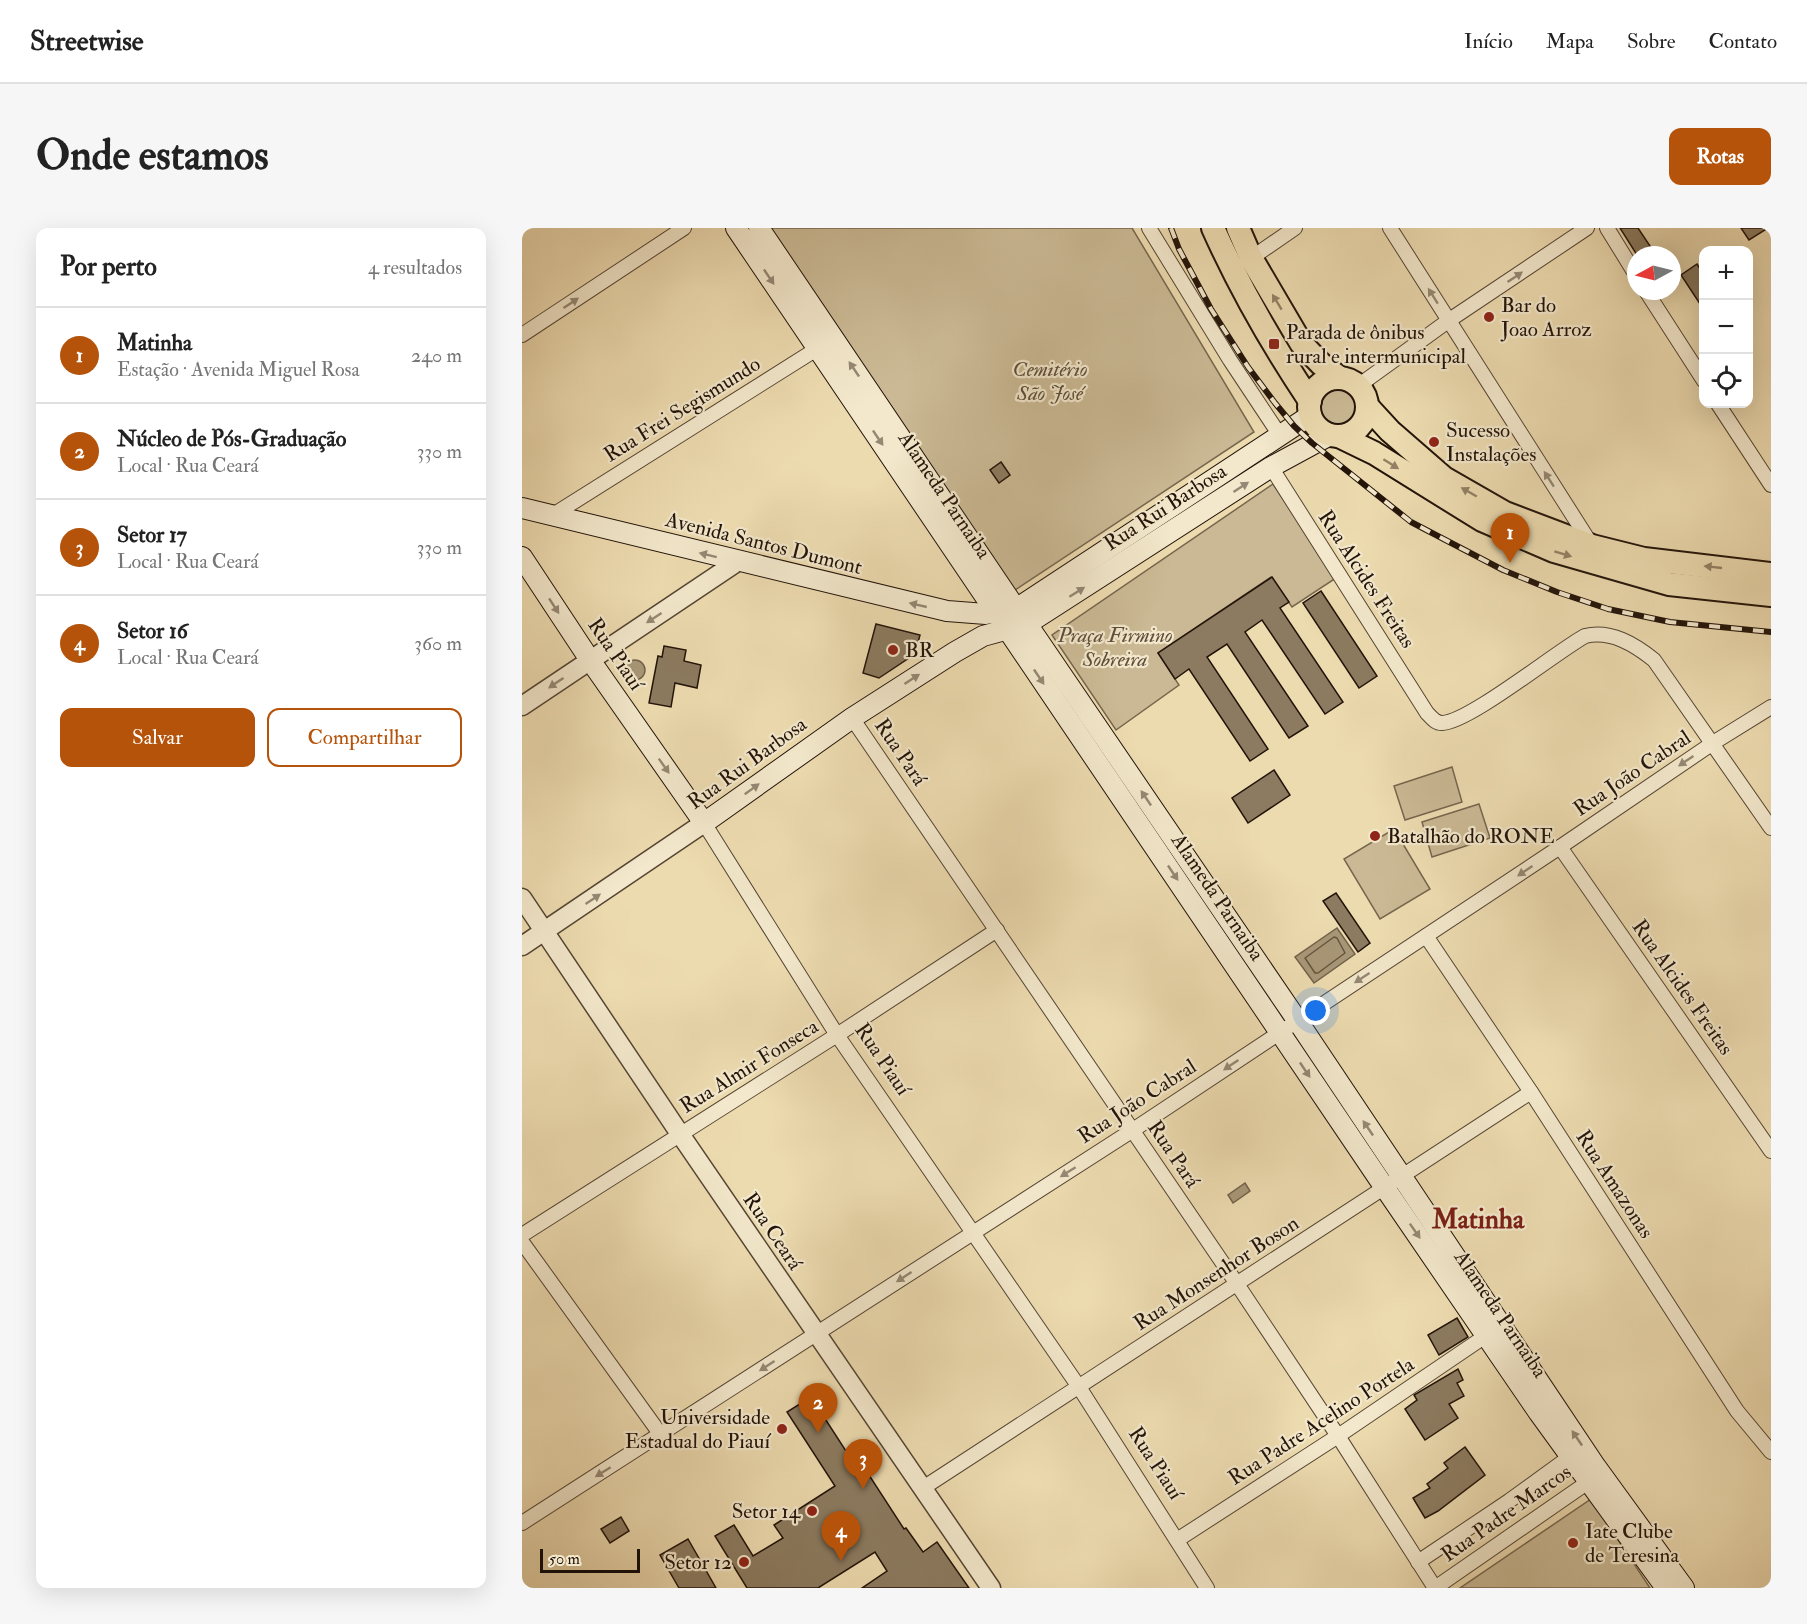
<!DOCTYPE html>
<html lang="pt">
<meta charset="utf-8">
<style>
:root{--surface:#fff;--page:#f6f6f6;--text:#222;--muted:#767676;--line:#e0e0e0;--accent:#b45309}
body{margin:0;font-family:"IM FELL Double Pica",serif;background:var(--page);color:var(--text)}
.controls{position:absolute;right:18px;top:18px;display:grid;overflow:hidden;border-radius:12px;box-shadow:0 6px 24px #0002}
.controls button{width:54px;height:54px;display:grid;place-items:center;padding:0;border:0;border-bottom:2px solid var(--line);background:var(--surface);color:var(--text);font:30px sans-serif}
.compass{position:absolute;left:1105px;top:18px;width:54px;height:54px;border-radius:50%;background:var(--surface);box-shadow:0 6px 24px #0002;rotate:263deg}
.scale{position:absolute;left:18px;bottom:15px;width:100px;box-sizing:border-box;padding-left:6px;border:3px solid #221309;border-top:0;font-size:16px;line-height:21px;white-space:nowrap;color:#221309;-webkit-text-stroke:4px #f3e8cc;paint-order:stroke}
.you{position:absolute;left:794px;top:783px;width:21px;height:21px;margin:-15px;border:4px solid #fff;border-radius:50%;background:#1a73e8;box-shadow:0 0 0 9px #1a73e833}
.badge{display:grid;place-items:center;width:39px;height:39px;border-radius:50%;background:var(--accent);color:#fff;font-size:20px;font-weight:700}
.pin{position:absolute;translate:-50% -50px;filter:drop-shadow(0 2px 3px #0008)}
.pin::after{content:'';position:absolute;top:32px;width:21px;height:18px;background:inherit;clip-path:polygon(0 0,100% 0,50% 100%)}
.list{margin:0;padding:0;list-style:none}
h2{display:flex;justify-content:space-between;align-items:center;height:78px;margin:0;padding:0 24px;font-size:26px}
h2 small{font-size:20px;font-weight:400;color:var(--muted)}
.list li{display:grid;grid-template-columns:39px 1fr auto;gap:18px;align-items:center;box-sizing:border-box;height:96px;padding:0 24px;border-top:2px solid var(--line)}
.list b{display:block;font-size:22px;white-space:nowrap}
.list p{margin:0;font-size:20px;white-space:nowrap;color:var(--muted)}
.list em{font-size:20px;font-style:normal;color:var(--muted)}
.actions{display:flex;gap:12px;padding:18px 24px}
.actions a{flex:1;padding:14px 0;border:2px solid var(--accent);border-radius:12px;text-align:center;font-size:21px;color:var(--accent)}
.actions .main{background:var(--accent);color:#fff}
.icon{flex:none;width:33px;height:33px;fill:none;stroke:currentColor;stroke-width:2;stroke-linecap:round;stroke-linejoin:round}
.map{position:relative;flex:none;width:1249px;height:1360px;overflow:hidden;border-radius:12px}
header{display:flex;align-items:center;gap:36px;box-sizing:border-box;height:84px;padding:0 30px;background:var(--surface);border-bottom:2px solid var(--line)}
header strong{font-size:28px}
nav{display:flex;gap:33px;margin-inline-start:auto;font-size:21px}
.intro{display:flex;align-items:center;justify-content:space-between;box-sizing:border-box;height:144px;padding:0 36px}
h1{margin:0;font-size:42px}
.button{padding:15px 27px;border-radius:12px;background:var(--accent);color:#fff;font-size:21px;font-weight:700}
main{display:flex;gap:36px;padding:0 36px}
aside{flex:1;background:var(--surface);border-radius:12px;box-shadow:0 6px 24px #0002}
.map>svg:first-child{display:block}
.green{fill:#cab994;stroke:#76664e;stroke-width:1.5}
.water{fill:#a89777;stroke:#72624b;stroke-width:1.5}
.lines{fill:none;stroke-linecap:round;stroke-linejoin:round}
.shore{stroke:#655540;stroke-width:1.5}
.building{fill:#8c7b60;stroke:#221309;stroke-width:1.5}
.minor-casing{stroke:#554533;stroke-width:16}
.tertiary-casing{stroke:#554533;stroke-width:21}
.secondary-casing{stroke:#221309;stroke-width:22}
.primary-casing{stroke:#221309;stroke-width:26}
.minor{stroke:#f3e8cc;stroke-width:14}
.tertiary{stroke:#f3e8cc;stroke-width:18}
.secondary{stroke:#f3e8cc;stroke-width:20}
.primary{stroke:#eddbb0;stroke-width:22}
.rail-casing{stroke:#221309;stroke-width:6}
.rail{stroke:#f3e8cc;stroke-width:4;stroke-dasharray:11;stroke-linecap:butt}
.oneway{fill:#958874}
.oneway2{fill:#928165}
.poi-dot{fill:#8f2418;stroke:#f3e8cc;stroke-width:2}
.labels{text-anchor:middle;stroke-width:4.5;stroke-linejoin:round;paint-order:stroke}
.poi-label{font-size:21px;fill:#221309;stroke:#f3e8cc;text-anchor:start}
.park-label{font-size:21px;font-style:italic;fill:#5d4d3a;stroke:#f3e8cc}
.street-label{font-size:21px;fill:#221309;stroke:#f3e8cc}
.district-label{font-size:27px;font-weight:bold;fill:#7a1f14;stroke:#f3e8cc}
</style>
<header>
<strong>Streetwise</strong>
<nav><a>Início</a><a>Mapa</a><a>Sobre</a><a>Contato</a></nav>
</header>
<div class="intro"><h1>Onde estamos</h1><a class="button">Rotas</a></div>
<main>
<aside>
<h2>Por perto<small>4 resultados</small></h2>
<ul class="list">
<li><span class="badge">1</span><div><b>Matinha</b><p>Estação · Avenida Miguel Rosa</p></div><em>240 m</em></li>
<li><span class="badge">2</span><div><b>Núcleo de Pós-Graduação</b><p>Local · Rua Ceará</p></div><em>330 m</em></li>
<li><span class="badge">3</span><div><b>Setor 17</b><p>Local · Rua Ceará</p></div><em>330 m</em></li>
<li><span class="badge">4</span><div><b>Setor 16</b><p>Local · Rua Ceará</p></div><em>360 m</em></li>
</ul>
<div class="actions"><a class="main">Salvar</a><a>Compartilhar</a></div>
</aside>
<div class="map">
<svg width="1249" height="1360" viewBox="0 0 1249 1360">
<rect width="100%" height="100%" fill="#eddbb0"/>
<filter id="stains"><feTurbulence type="fractalNoise" baseFrequency=".00333" numOctaves="4"/><feColorMatrix values="0 0 0 0 .2 0 0 0 0 .09 0 0 0 0 .02 0 0 0 .5 -.17"/></filter>
<radialGradient id="worn" r=".72"><stop offset=".6" stop-color="#630" stop-opacity="0"/><stop offset="1" stop-color="#630" stop-opacity=".3"/></radialGradient>
<g class="green">
<path d="M246,0H610L732,204L490,364Z"/>
<circle cx="816" cy="179" r="22"/>
<path d="M751,256L814,350L770,379L749,349L636,425L657,457L594,502L530,407Z"/>
<path d="M930,539L940,574L883,592L872,558Z"/>
<path d="M957,576L968,610L910,629L900,594Z"/>
<path d="M872,601L908,661L858,691L822,631Z"/>
<path d="M1069,1271L1128,1360H938Z"/>
</g>
<g class="water">
<circle cx="113" cy="442" r="10"/>
<path d="M815,700L833,726L792,755L773,729Z"/>
<path d="M723,955L728,963L711,975L706,967Z"/>
</g>
<g class="lines">
<path class="shore" d="M812,709L815,710L823,725L796,745H793L783,730Z"/>
</g>
<g class="building">
<path d="M1098,0H1116L1134,27H1115Z"/>
<path d="M1219,0H1246L1227,12Z"/>
<path d="M1175,36L1182,47V82L1159,47Z"/>
<path d="M479,234L488,247L477,255L468,242Z"/>
<path d="M750,349L767,374L758,380L821,474L803,486L740,392L723,404L786,498L767,510L705,416L685,429L746,521L728,533L667,441L653,451L636,425Z"/>
<path d="M799,363L855,448L837,460L781,375Z"/>
<path d="M354,396L398,407L393,426L357,450L341,445Z"/>
<path d="M142,418L164,422L162,433L179,437L175,460L153,455L149,479L127,475L136,428L140,429Z"/>
<path d="M752,542L768,567L726,595L710,570Z"/>
<path d="M814,665L848,715L836,724L801,673Z"/>
<path d="M935,1090L946,1109L917,1127L906,1107Z"/>
<path d="M936,1141L941,1152L935,1155L942,1168L927,1176L936,1190L903,1212L883,1181L895,1172L892,1167Z"/>
<path d="M289,1169L331,1234L336,1230L382,1301L384,1300L401,1324L415,1314L447,1360H340L365,1343L353,1324L296,1360H225L193,1308L212,1297L231,1328L261,1310L252,1297L313,1258L265,1184Z"/>
<path d="M943,1219L963,1247L916,1283L903,1290L891,1270L908,1260L905,1256L926,1240L922,1235Z"/>
<path d="M99,1289L107,1303L88,1315L79,1301Z"/>
<path d="M166,1311L194,1360H157L138,1327Z"/>
</g>
<g class="lines">
<defs>
<g id="minor">
<path d="M627,0L708,132L757,206"/>
<path d="M868,0L1069,316"/>
<path d="M1085,0L1114,47"/>
<path d="M725,33L773,0"/>
<path d="M1124,63L1182,153"/>
<path d="M0,107L162,0"/>
<path d="M836,158L926,93L1065,0"/>
<path d="M1196,176L1249,257"/>
<path d="M749,239L905,485C910,490 913,495 920,495C946,495 1034,424 1063,408C1089,402 1112,416 1132,432L1249,600"/>
<path d="M31,287L301,117"/>
<path d="M330,490L715,1056L816,1208L913,1360"/>
<path d="M182,595L315,807L557,1159L685,1360"/>
<path d="M1038,619L1249,923"/>
<path d="M904,708L1009,864L1215,1183L1249,1224"/>
<path d="M0,1007L315,807L475,702"/>
<path d="M0,1014L139,1207"/>
<path d="M401,1260L1009,864"/>
<path d="M0,1295L611,902L1038,619L1191,515L1249,479"/>
<path d="M655,1312L816,1208L965,1107"/>
<path d="M896,1334L987,1273L1049,1228"/>
<path d="M913,1360L1072,1250"/>
</g>
<g id="tertiary">
<path d="M0,478L215,334"/>
<path d="M0,670L158,906L469,1360"/>
<path d="M0,718L182,595"/>
</g>
<g id="secondary">
<path d="M214,0L863,960L1017,1185L1144,1360"/>
<path d="M237,0L494,381L505,396L775,792L1074,1239L1162,1360"/>
<path d="M0,280L425,383L464,386L494,381L789,187"/>
<path d="M0,329L68,432L182,595L330,490L433,424L461,408L505,396L749,239L808,207"/>
</g>
<g id="primary">
<path d="M691,0C718,60 751,118 788,173"/>
<path d="M716,0L729,30L779,115L799,136L818,150"/>
<circle cx="816" cy="179" r="29"/>
<path d="M845,178L868,203L922,250L983,285L1070,318L1122,331L1249,346"/>
<path d="M817,208L852,225L960,292L1032,323L1147,356L1249,367"/>
</g>
</defs>
<use href="#minor" class="minor-casing"/>
<use href="#tertiary" class="tertiary-casing"/>
<use href="#secondary" class="secondary-casing"/>
<use href="#primary" class="primary-casing"/>
<use href="#minor" class="minor"/>
<use href="#tertiary" class="tertiary"/>
<use href="#secondary" class="secondary"/>
<use href="#primary" class="primary"/>
<defs>
<path id="rail" d="M649,0L657,21L689,81L726,139L753,175L772,198L790,215L889,294L981,342L1035,364L1086,381L1148,394L1249,404"/>
</defs>
<use href="#rail" class="rail-casing"/>
<use href="#rail" class="rail"/>
</g>
<defs><path id="oneway-solid" d="M-6-.8H1V-3.2L6.5 0L1 3.2V.8H-6Z" transform="scale(1.5)"/></defs>
<g class="oneway">
<use href="#oneway-solid" transform="translate(247 49) rotate(56)"/>
<use href="#oneway-solid" transform="translate(993 49) rotate(-34)"/>
<use href="#oneway-solid" transform="translate(911 68) rotate(-122)"/>
<use href="#oneway-solid" transform="translate(49 75) rotate(-34)"/>
<use href="#oneway-solid" transform="translate(332 141) rotate(-124)"/>
<use href="#oneway-solid" transform="translate(356 210) rotate(56)"/>
<use href="#oneway-solid" transform="translate(1027 251) rotate(-123)"/>
<use href="#oneway-solid" transform="translate(719 259) rotate(-33)"/>
<use href="#oneway-solid" transform="translate(186 327) rotate(-166)"/>
<use href="#oneway-solid" transform="translate(555 364) rotate(-32)"/>
<use href="#oneway-solid" transform="translate(396 377) rotate(-167)"/>
<use href="#oneway-solid" transform="translate(32 378) rotate(57)"/>
<use href="#oneway-solid" transform="translate(132 390) rotate(147)"/>
<use href="#oneway-solid" transform="translate(517 449) rotate(56)"/>
<use href="#oneway-solid" transform="translate(390 451) rotate(-33)"/>
<use href="#oneway-solid" transform="translate(34 455) rotate(146)"/>
<use href="#oneway-solid" transform="translate(1164 533) rotate(146)"/>
<use href="#oneway-solid" transform="translate(142 538) rotate(55)"/>
<use href="#oneway-solid" transform="translate(230 561) rotate(-36)"/>
<use href="#oneway-solid" transform="translate(624 570) rotate(-124)"/>
<use href="#oneway-solid" transform="translate(1003 643) rotate(146)"/>
<use href="#oneway-solid" transform="translate(651 645) rotate(56)"/>
<use href="#oneway-solid" transform="translate(71 671) rotate(-34)"/>
<use href="#oneway-solid" transform="translate(840 750) rotate(147)"/>
<use href="#oneway-solid" transform="translate(709 837) rotate(146)"/>
<use href="#oneway-solid" transform="translate(783 842) rotate(56)"/>
<use href="#oneway-solid" transform="translate(846 900) rotate(-124)"/>
<use href="#oneway-solid" transform="translate(546 944) rotate(148)"/>
<use href="#oneway-solid" transform="translate(893 1003) rotate(55)"/>
<use href="#oneway-solid" transform="translate(382 1049) rotate(147)"/>
<use href="#oneway-solid" transform="translate(245 1138) rotate(147)"/>
<use href="#oneway-solid" transform="translate(1055 1210) rotate(-124)"/>
<use href="#oneway-solid" transform="translate(81 1244) rotate(148)"/>
</g>
<g class="oneway2">
<use href="#oneway-solid" transform="translate(755 74) rotate(-121)"/>
<use href="#oneway-solid" transform="translate(869 236) rotate(32)"/>
<use href="#oneway-solid" transform="translate(947 264) rotate(-150)"/>
<use href="#oneway-solid" transform="translate(1041 326) rotate(17)"/>
<use href="#oneway-solid" transform="translate(1191 339) rotate(-174)"/>
</g>
<g class="poi-dot">
<circle cx="967" cy="89" r="6"/>
<rect x="746" y="110" width="12" height="12" rx="3"/>
<circle cx="912" cy="214" r="6"/>
<circle cx="371" cy="422" r="6"/>
<circle cx="853" cy="608" r="6"/>
<circle cx="260" cy="1201" r="6"/>
<circle cx="290" cy="1283" r="6"/>
<circle cx="1051" cy="1315" r="6"/>
<circle cx="222" cy="1334" r="6"/>
</g>
<g class="labels">
<g class="poi-label">
<text x="979" y="84">Bar do<tspan x="979" dy="24">Joao Arroz</tspan></text>
<text x="764" y="111">Parada de ônibus<tspan x="764" dy="24">rural e intermunicipal</tspan></text>
<text x="924" y="209">Sucesso<tspan x="924" dy="24">Instalações</tspan></text>
<text x="383" y="429">BR</text>
<text x="865" y="615">Batalhão do RONE</text>
<text x="248" y="1196" text-anchor="end">Universidade<tspan x="248" dy="24">Estadual do Piauí</tspan></text>
<text x="278" y="1290" text-anchor="end">Setor 14</text>
<text x="1063" y="1310">Iate Clube<tspan x="1063" dy="24">de Teresina</tspan></text>
<text x="210" y="1341" text-anchor="end">Setor 12</text>
</g>
<g class="park-label">
<text x="528" y="148">Cemitério<tspan x="528" dy="24">São José</tspan></text>
<text x="593" y="414">Praça Firmino<tspan x="593" dy="24">Sobreira</tspan></text>
</g>
<g class="street-label">
<text transform="translate(160 181) rotate(-32)" y="7">Rua Frei Segismundo</text>
<text transform="translate(423 267) rotate(56)" y="7">Alameda Parnaiba</text>
<text transform="translate(643 279) rotate(-33)" y="7">Rua Rui Barbosa</text>
<text transform="translate(242 315) rotate(14)" y="7">Avenida Santos Dumont</text>
<text transform="translate(845 351) rotate(57)" y="7">Rua Alcides Freitas</text>
<text transform="translate(94 426) rotate(56)" y="7">Rua Piauí</text>
<text transform="translate(379 524) rotate(56)" y="7">Rua Pará</text>
<text transform="translate(225 535) rotate(-36)" y="7">Rua Rui Barbosa</text>
<text transform="translate(1110 545) rotate(-34)" y="7">Rua João Cabral</text>
<text transform="translate(696 669) rotate(56)" y="7">Alameda Parnaiba</text>
<text transform="translate(1161 759) rotate(55)" y="7">Rua Alcides Freitas</text>
<text transform="translate(361 831) rotate(56)" y="7">Rua Piauí</text>
<text transform="translate(227 838) rotate(-32)" y="7">Rua Almir Fonseca</text>
<text transform="translate(615 873) rotate(-33)" y="7">Rua João Cabral</text>
<text transform="translate(652 926) rotate(56)" y="7">Rua Pará</text>
<text transform="translate(1093 956) rotate(57)" y="7">Rua Amazonas</text>
<text transform="translate(251 1003) rotate(56)" y="7">Rua Ceará</text>
<text transform="translate(694 1045) rotate(-33)" y="7">Rua Monsenhor Boson</text>
<text transform="translate(979 1086) rotate(56)" y="7">Alameda Parnaiba</text>
<text transform="translate(799 1193) rotate(-33)" y="7">Rua Padre Acelino Portela</text>
<text transform="translate(634 1235) rotate(57)" y="7">Rua Piauí</text>
<text transform="translate(984 1285) rotate(-35)" y="7">Rua Padre Marcos</text>
</g>
<g class="district-label">
<text x="956" y="1000">Matinha</text>
</g>
</g>
<rect width="100%" height="100%" filter="url(#stains)"/>
<rect width="100%" height="100%" fill="url(#worn)"/>
</svg>
<div class="controls">
<button>+</button>
<button>−</button>
<button><svg class="icon" aria-label="locate" viewBox="0 0 24 24"><circle cx="12" cy="12" r="6"/><path d="M12 2v4M12 18v4M2 12h4M18 12h4"/></svg></button>
</div>
<svg class="compass" viewBox="-18 -18 36 36"><path d="M0-13l5 13h-10z" fill="#e53935"/><path d="M0 13l5-13h-10z" fill="#767676"/></svg>
<div class="scale">50 m</div>
<div class="you"></div>
<div class="pin badge" style="left:988px;top:335px">1</div>
<div class="pin badge" style="left:296px;top:1205px">2</div>
<div class="pin badge" style="left:341px;top:1261px">3</div>
<div class="pin badge" style="left:319px;top:1333px">4</div>
</div>
</main>
